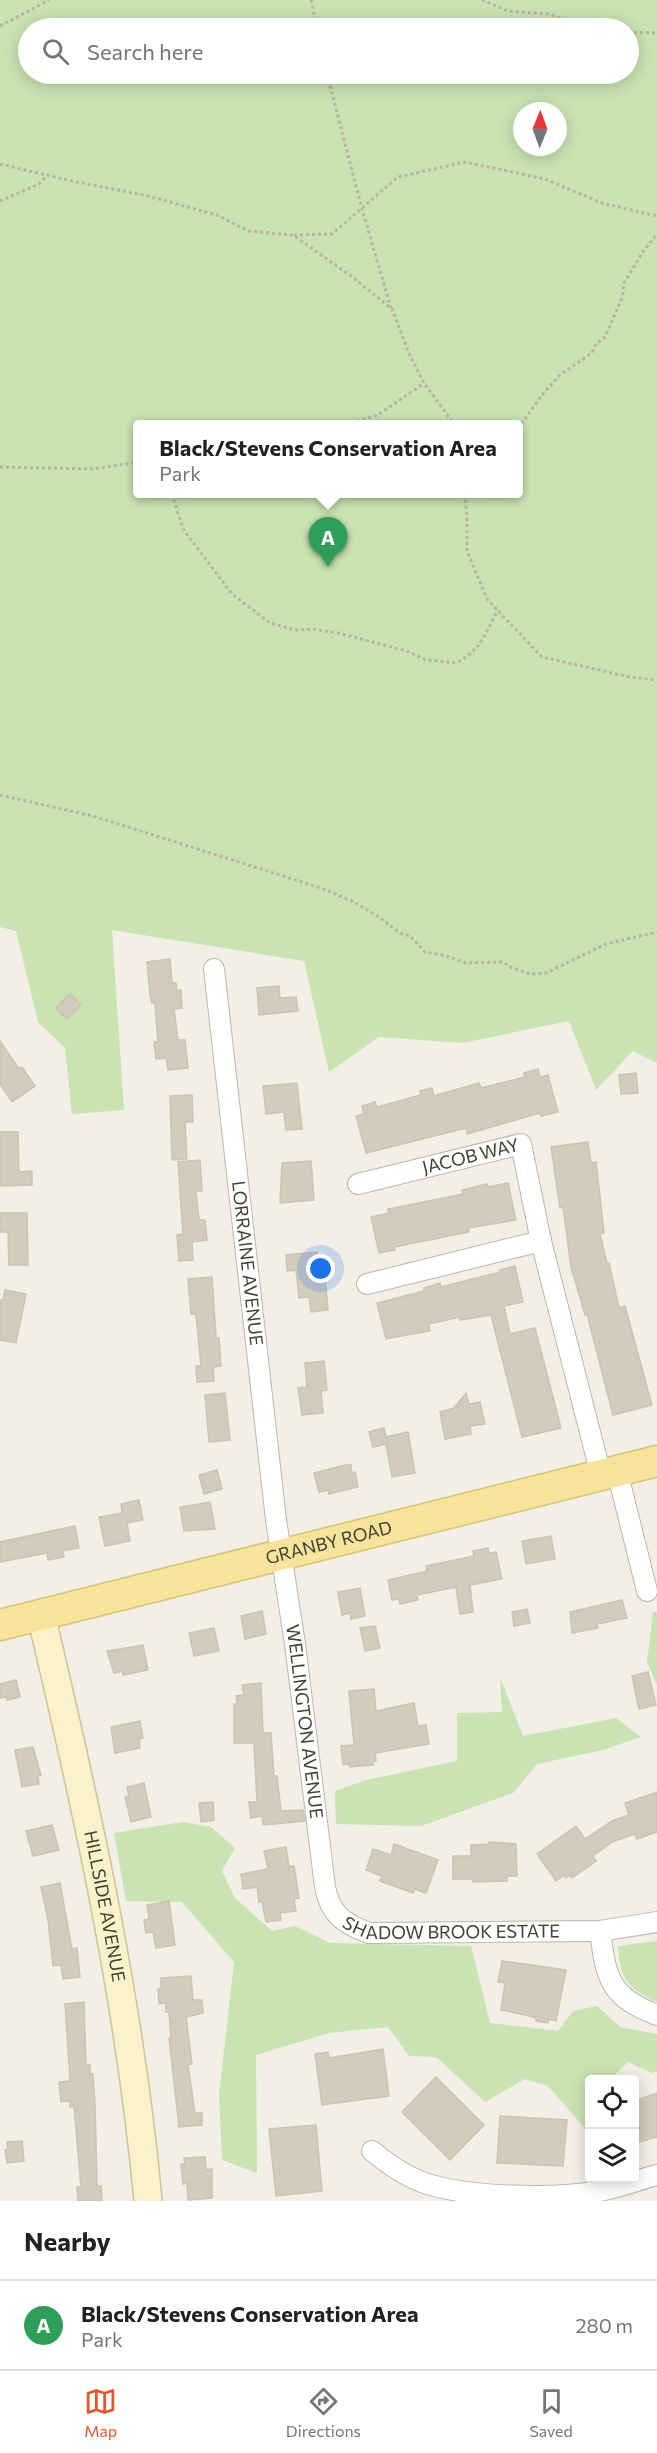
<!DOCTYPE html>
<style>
:root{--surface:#fff;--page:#f2f2f2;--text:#202124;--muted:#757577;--line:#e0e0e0;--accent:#e85427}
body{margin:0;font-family:Commissioner,sans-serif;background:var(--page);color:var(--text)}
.controls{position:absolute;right:18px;bottom:18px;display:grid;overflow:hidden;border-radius:6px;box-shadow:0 3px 15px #0003}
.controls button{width:54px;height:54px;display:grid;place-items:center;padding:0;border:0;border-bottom:2px solid var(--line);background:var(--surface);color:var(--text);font:30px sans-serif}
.compass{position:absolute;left:513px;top:102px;width:54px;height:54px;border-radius:50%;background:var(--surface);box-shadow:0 3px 15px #0003;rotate:1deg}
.you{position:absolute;left:321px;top:1269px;width:21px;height:21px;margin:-15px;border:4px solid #fff;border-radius:50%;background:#1a73e8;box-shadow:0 0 0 9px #1a73e833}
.badge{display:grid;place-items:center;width:39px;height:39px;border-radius:50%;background:var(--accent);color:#fff;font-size:20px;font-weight:700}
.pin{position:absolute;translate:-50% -50px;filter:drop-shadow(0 2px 3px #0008)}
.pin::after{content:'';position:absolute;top:32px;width:21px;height:18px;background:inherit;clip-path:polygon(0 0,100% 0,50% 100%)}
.popup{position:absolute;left:133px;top:420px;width:390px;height:78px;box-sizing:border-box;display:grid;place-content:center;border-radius:6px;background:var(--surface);filter:drop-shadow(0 2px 4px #0005);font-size:20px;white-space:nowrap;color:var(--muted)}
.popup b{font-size:22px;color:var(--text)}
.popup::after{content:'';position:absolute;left:50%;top:100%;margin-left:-12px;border:12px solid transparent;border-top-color:var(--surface)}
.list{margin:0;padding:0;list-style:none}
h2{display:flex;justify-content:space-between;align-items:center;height:78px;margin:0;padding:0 24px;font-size:26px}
h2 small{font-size:20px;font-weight:400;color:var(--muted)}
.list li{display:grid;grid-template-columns:39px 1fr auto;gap:18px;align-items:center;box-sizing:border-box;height:90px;padding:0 24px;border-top:2px solid var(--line)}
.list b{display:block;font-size:22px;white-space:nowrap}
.list p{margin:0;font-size:20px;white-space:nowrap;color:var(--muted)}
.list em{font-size:20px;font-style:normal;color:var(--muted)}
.icon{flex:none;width:33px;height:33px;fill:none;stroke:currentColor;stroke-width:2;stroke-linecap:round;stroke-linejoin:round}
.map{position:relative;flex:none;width:657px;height:2201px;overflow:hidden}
.search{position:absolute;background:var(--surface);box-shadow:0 3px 15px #0003;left:18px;right:18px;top:18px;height:66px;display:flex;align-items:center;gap:15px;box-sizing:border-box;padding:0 21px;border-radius:33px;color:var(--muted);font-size:22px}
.sheet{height:168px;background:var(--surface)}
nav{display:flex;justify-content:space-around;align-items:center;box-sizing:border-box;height:84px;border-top:2px solid var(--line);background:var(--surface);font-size:16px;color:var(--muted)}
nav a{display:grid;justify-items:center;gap:3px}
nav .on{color:var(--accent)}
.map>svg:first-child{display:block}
.green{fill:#c9e3b2;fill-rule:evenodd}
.building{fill:#d2ccbd;stroke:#ccc4b0;stroke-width:1.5}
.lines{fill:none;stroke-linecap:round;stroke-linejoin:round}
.street-casing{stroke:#bcb7aa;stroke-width:22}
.secondary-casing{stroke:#cec499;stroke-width:30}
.primary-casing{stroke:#d9c26c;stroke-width:33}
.path{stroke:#bdb49c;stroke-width:3;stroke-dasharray:3 3;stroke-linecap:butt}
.street{stroke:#fff;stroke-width:20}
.secondary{stroke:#faf2c8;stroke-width:27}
.primary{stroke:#f6e49b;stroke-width:30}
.labels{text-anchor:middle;stroke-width:4.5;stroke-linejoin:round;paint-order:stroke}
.street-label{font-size:18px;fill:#444036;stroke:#fff}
</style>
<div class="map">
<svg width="657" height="2201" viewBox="0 0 657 2201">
<rect width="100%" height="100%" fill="#f2efe6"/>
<g class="green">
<path d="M0,0H657V1063L633,1051L596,1090L569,1021L462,1043L379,1037L329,1072L304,961L112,930L124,1110L72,1114L65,1048L38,1022L16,931L0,927ZM28,28H628V74H28ZM522,111H558V147H522ZM138,424H518V494H138Z"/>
<path d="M653,1612H657V1685L647,1662Z"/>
<path d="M500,1677L523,1736L616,1718L641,1737L603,1750L537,1764L513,1793L421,1826L336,1824L335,1791L366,1780L457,1761V1713L502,1712Z"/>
<path d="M183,1822L211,1827L235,1848L222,1871L235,1898L272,1931L295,1926L330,1943L471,1946L490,2023L558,2031L573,2011L597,2006L620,2027L657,2034V2071L652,2073L628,2062L616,2073V2079L590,2080L589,2133L548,2086L525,2079L485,2102L436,2057L409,2056L388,2027L329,2033L256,2055L257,2173L222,2160L219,2095L234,1962L182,1902L126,1901L114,1833Z"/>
<path d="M657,1941V2002C628,1988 620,1980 618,1946Z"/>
</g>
<g class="building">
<path d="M170,959L172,983H176L177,991L181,990L182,1008L174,1009L178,1040H185L188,1068L168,1070L166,1058L156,1059L154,1042H158L155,1003H152L150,995L147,962Z"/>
<path d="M279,986L280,998L296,997L298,1011L259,1015L257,988Z"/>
<path d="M70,994L81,1005L67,1019L56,1008Z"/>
<path d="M0,1041L19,1069L22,1067L35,1086L12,1102L0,1084Z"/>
<path d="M538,1069L540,1077L548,1075L558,1112L541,1116L540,1113L467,1134L466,1128L366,1153L356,1116L364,1114L362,1106L375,1102L377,1107L421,1095L420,1091L432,1088L434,1096L479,1083L481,1088L525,1077L524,1073Z"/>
<path d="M636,1073L638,1093L621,1094L619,1075Z"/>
<path d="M297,1083L302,1129L286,1130L284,1112L266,1114L263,1086Z"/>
<path d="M192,1095L193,1122H185L187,1159L172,1160L170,1096Z"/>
<path d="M0,1132H18L19,1172L32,1171V1185L1,1186Z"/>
<path d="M588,1142L591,1163L596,1162L604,1233L600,1234L607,1263H609L619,1308L625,1306L652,1405L613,1415L587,1314L585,1315L571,1267L563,1207L560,1208L551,1147Z"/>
<path d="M200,1160L202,1191H196L199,1220H205L207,1240L192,1242L193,1260L179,1261L177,1235L183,1234L178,1162Z"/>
<path d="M311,1161L314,1200L280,1203L282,1163Z"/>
<path d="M508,1183L516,1220L468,1228L469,1232L394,1247L395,1250L379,1253L371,1217L389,1213L388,1209L463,1194L462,1190L487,1184L488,1187Z"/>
<path d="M0,1213H27L28,1265H9L8,1232H0Z"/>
<path d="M317,1252L319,1274H325L328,1310L311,1312L309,1297L299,1298L296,1270L287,1271L286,1255Z"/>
<path d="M515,1266L523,1302L504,1306L510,1334L535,1328L561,1428L522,1437L491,1315L460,1320V1317L429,1324L430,1331L386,1339L377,1303L424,1291V1288L440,1283L441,1287L500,1272V1270Z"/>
<path d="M212,1277L216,1338H219L221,1366L213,1367L214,1381L197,1382L196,1366H201L196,1314H191L188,1279Z"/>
<path d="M5,1290L26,1294L16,1343L0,1340V1300H3Z"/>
<path d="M324,1361L327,1390L321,1391L323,1413L302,1415L298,1388L307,1387L305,1363Z"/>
<path d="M225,1393L230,1440L209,1442L205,1395Z"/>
<path d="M466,1393L469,1404L480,1402L485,1424L470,1426L471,1434L445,1439L440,1412L454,1408Z"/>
<path d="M384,1428L386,1437L408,1432L415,1473L392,1477L386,1444L373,1447L369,1432Z"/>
<path d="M345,1465H351L352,1473L355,1472L358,1487L329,1494L328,1490L319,1492L314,1473Z"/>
<path d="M217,1470L222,1489L204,1494L199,1475Z"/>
<path d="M139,1500L143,1520L127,1523L130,1541L105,1546L99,1517L122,1513L121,1504Z"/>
<path d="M210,1502L215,1529L184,1531L180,1507Z"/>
<path d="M75,1526L79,1548L63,1551L64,1557L48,1560L47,1553L0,1562V1542Z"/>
<path d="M551,1536L555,1559L526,1564L522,1541Z"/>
<path d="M488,1548L489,1553L496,1552L502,1579L470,1585L473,1612L460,1614L456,1587L417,1595L418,1600L400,1604L399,1599L392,1600L388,1580L427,1571L426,1566L474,1556L473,1551Z"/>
<path d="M360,1588L365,1616L351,1619L350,1613L342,1615L338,1592Z"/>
<path d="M622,1600L627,1618L597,1624L598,1628L572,1633L570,1612Z"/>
<path d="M527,1609L530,1623L514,1626L512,1612Z"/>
<path d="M262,1611L266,1634L245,1639L241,1616Z"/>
<path d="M375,1626L380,1648L365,1651L360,1628Z"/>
<path d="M214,1628L219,1651L194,1656L189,1633Z"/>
<path d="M143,1645L148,1670L123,1675L122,1671L114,1673L107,1651Z"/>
<path d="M648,1672L656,1705L639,1709L632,1676Z"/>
<path d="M16,1680L20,1697L7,1700L6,1697L0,1698V1684Z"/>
<path d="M261,1683L263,1733H271L274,1776H277L281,1811L303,1810L305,1821L263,1825L262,1816L251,1818L249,1802H257L254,1743H234V1704H237L236,1696L244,1695L242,1685Z"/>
<path d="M374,1689L376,1711L414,1703L418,1726L426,1725L429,1744L375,1753L376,1761L373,1762V1765L350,1767L349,1764L343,1765L341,1746L354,1745L349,1691Z"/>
<path d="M140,1721L143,1738L139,1739L140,1748L115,1753L111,1727Z"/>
<path d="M33,1747L41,1775L38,1776L39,1784L22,1787L15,1750Z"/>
<path d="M144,1783L151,1817L131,1822L125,1797L129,1796L127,1787Z"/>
<path d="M657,1792V1832L637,1839L635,1834L612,1842L593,1856L596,1861L572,1878L570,1875L566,1878L564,1875L556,1881L537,1854L576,1826L585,1839L612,1821L629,1815L625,1803Z"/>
<path d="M213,1802L214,1820L201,1822L199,1803Z"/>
<path d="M52,1825L59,1850L33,1856L26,1831Z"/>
<path d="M489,1842L516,1844L517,1876H507V1881L473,1882V1879H453V1856H471V1845L489,1844Z"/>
<path d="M394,1844L438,1860L426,1893L415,1889L413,1893L380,1881L382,1876L366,1870L373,1849L391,1855Z"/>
<path d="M286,1847L289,1866H294L299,1898L294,1899L296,1911L280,1913L281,1920L266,1922L262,1901L259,1902L257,1887L243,1889L241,1874L268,1869L264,1851Z"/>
<path d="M60,1883L72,1949L77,1948L80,1977L63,1979L61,1965L53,1966L48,1920L41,1887Z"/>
<path d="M169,1901L175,1945L156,1948L153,1932L146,1933L144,1920L149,1919L147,1905Z"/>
<path d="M502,1961L566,1970L556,2021L549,2019L548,2023L536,2021V2018L526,2015L501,2010L505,1983L498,1982Z"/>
<path d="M191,1976L193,2000H202L203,2013L186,2017L192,2064L188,2065L195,2113H202V2125L179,2127L169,2038H171L169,2012H166V2003L159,2004L158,1989L161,1988V1978Z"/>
<path d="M84,2002L86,2065H90V2074H93L95,2105L97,2186H101L102,2201H78L77,2187H81L74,2106L70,2107V2101L61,2102L59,2082L70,2081L65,2004Z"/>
<path d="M383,2049L389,2096L322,2105L315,2054L328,2052L329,2058Z"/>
<path d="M436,2077L484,2125L450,2160L402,2112Z"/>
<path d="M657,2093V2137L639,2142L634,2127V2121L638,2120L634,2101Z"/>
<path d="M500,2116L567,2120L563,2166L497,2163Z"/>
<path d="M316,2125L322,2191L276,2196L269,2129Z"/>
<path d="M22,2141L24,2161L7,2163L5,2150L8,2149L7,2142Z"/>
<path d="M205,2157L206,2170L212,2169V2198L188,2200L187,2183L183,2184L181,2164H185L184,2158Z"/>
</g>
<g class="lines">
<defs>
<g id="street">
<path id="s1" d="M214,969L276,1520L295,1644L325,1887C330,1914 344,1924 369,1933L600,1931L657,1922"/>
<path id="s2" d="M358,1184L521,1144L541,1241L601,1475"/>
<path d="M367,1284L541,1241"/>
<path d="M617,1471L647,1591"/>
<path d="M600,1931C606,1979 610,1997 657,2015"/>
<path d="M372,2151C388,2164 403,2175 422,2182C465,2198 555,2199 600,2191C619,2187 638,2180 657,2175"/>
</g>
<g id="secondary">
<path id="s3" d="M41,1615C87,1809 130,2003 148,2201"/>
</g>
<g id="primary">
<path id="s4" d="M0,1625L657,1461"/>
</g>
</defs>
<use href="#street" class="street-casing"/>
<use href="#secondary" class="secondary-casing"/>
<use href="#primary" class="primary-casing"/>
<g class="path">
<path d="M311,0L317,28"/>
<path d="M482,0L508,11L548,14L592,28"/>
<path d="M0,26L49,0"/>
<path d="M628,32L657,33"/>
<path d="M327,74L362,209L391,308"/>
<path d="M0,164L67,180L148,196L217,215L248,231L293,235L351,276L392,309L408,351L424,383L454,424"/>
<path d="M0,201L39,184L47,175"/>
<path d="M294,235L332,234L398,177L465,162L545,179L602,203L657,216"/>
<path d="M345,424L378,415L424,383"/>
<path d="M518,429L545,391L561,374L592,353L596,344L605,337L622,298L624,283L644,250L657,234"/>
<path d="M0,467L93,469L138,462"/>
<path d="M172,494L183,529L232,594L270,623L296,630L313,629L338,633L407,651L426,660L456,663C483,648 484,635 498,610"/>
<path d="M465,494L467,520V551L487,599L542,657L630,677L657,680"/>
<path d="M0,795L93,816L321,888L352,901L376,915L400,933L410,936L425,952L443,955L466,963L503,962L512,968L531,974L546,973L606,944L657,932"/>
</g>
<use href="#street" class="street"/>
<use href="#secondary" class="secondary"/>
<use href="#primary" class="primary"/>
</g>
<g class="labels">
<g class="street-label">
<text dy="6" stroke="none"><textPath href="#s2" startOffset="116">JACOB WAY</textPath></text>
<text dy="6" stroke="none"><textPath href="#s1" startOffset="296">LORRAINE AVENUE</textPath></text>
<text dy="6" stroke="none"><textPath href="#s4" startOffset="339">GRANBY ROAD</textPath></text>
<text dy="6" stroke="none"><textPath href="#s1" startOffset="758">WELLINGTON AVENUE</textPath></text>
<text dy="6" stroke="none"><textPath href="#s3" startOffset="298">HILLSIDE AVENUE</textPath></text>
<text dy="6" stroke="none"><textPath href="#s1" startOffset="1074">SHADOW BROOK ESTATE</textPath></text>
</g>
</g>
</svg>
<div class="controls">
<button><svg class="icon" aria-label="locate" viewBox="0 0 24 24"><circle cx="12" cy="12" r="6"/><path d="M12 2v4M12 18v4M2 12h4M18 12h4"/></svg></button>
<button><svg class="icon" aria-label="layers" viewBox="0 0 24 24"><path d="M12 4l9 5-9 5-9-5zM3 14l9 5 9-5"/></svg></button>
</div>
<svg class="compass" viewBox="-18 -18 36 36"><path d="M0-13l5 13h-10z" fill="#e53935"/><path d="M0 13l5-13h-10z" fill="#757577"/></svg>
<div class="you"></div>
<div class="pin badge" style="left:328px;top:567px;background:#2e9e5b">A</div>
<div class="popup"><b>Black/Stevens Conservation Area</b>Park</div>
<div class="search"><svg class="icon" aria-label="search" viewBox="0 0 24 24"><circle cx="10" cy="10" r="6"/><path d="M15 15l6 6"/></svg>Search here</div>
</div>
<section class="sheet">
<h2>Nearby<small></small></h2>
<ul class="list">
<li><span class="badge" style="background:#2e9e5b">A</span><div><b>Black/Stevens Conservation Area</b><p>Park</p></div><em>280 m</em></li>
</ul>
</section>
<nav>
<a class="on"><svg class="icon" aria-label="map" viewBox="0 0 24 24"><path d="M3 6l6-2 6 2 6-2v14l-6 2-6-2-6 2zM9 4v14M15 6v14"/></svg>Map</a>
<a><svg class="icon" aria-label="directions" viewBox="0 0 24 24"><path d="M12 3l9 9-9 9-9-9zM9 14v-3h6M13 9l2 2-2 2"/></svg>Directions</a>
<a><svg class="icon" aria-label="saved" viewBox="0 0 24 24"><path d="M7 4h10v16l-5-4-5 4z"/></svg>Saved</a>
</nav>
